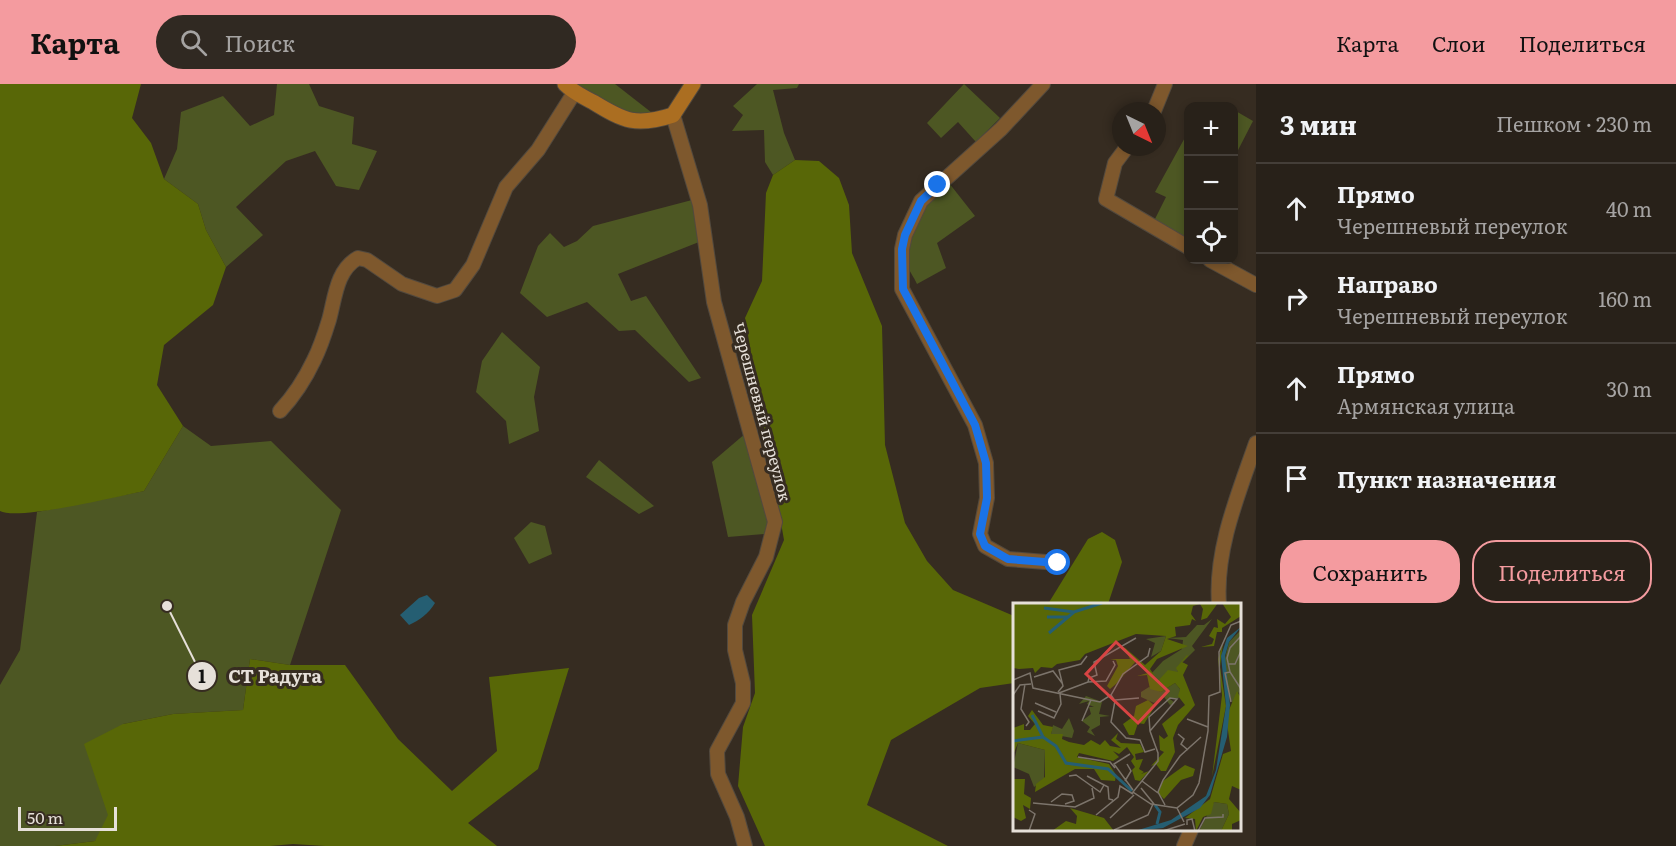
<!DOCTYPE html>
<html lang="ru">
<meta charset="utf-8">
<style>
:root{--surface:#282119;--page:#302922;--text:#f1f3f6;--muted:#a5a3a2;--line:#443e38;--accent:#f49b9f}
body{margin:0;font-family:Literata,serif;background:var(--page);color:var(--text)}
.controls{position:absolute;right:18px;top:18px;display:grid;overflow:hidden;border-radius:12px;box-shadow:0 3px 9px #0003}
.controls button{width:54px;height:54px;display:grid;place-items:center;padding:0;border:0;border-bottom:2px solid var(--line);background:var(--surface);color:var(--text);font:30px sans-serif}
.compass{position:absolute;left:1112px;top:18px;width:54px;height:54px;border-radius:50%;background:var(--surface);box-shadow:0 3px 9px #0003;rotate:137deg}
.scale{position:absolute;left:18px;bottom:15px;width:99px;box-sizing:border-box;padding-left:6px;border:3px solid #e6e0d9;border-top:0;font-size:16px;line-height:21px;white-space:nowrap;color:#e6e0d9;-webkit-text-stroke:4px #362c21;paint-order:stroke}
.stop{position:absolute;width:18px;height:18px;margin:-14px;border:4px solid #1a73e8;border-radius:50%;background:#fff}
.stop.end{background:#1a73e8;border-color:#fff;box-shadow:0 2px 6px #0008}
.list{margin:0;padding:0;list-style:none}
h2{display:flex;justify-content:space-between;align-items:center;height:78px;margin:0;padding:0 24px;font-size:26px}
h2 small{font-size:20px;font-weight:400;color:var(--muted)}
.list li{display:grid;grid-template-columns:39px 1fr auto;gap:18px;align-items:center;box-sizing:border-box;height:90px;padding:0 24px;border-top:2px solid var(--line)}
.list b{display:block;font-size:22px;white-space:nowrap}
.list p{margin:0;font-size:20px;white-space:nowrap;color:var(--muted)}
.list em{font-size:20px;font-style:normal;color:var(--muted)}
.actions{display:flex;gap:12px;padding:18px 24px}
.actions a{flex:1;padding:14px 0;border:2px solid var(--accent);border-radius:24px;text-align:center;font-size:21px;color:var(--accent)}
.actions .main{background:var(--accent);color:#111}
.icon{flex:none;width:33px;height:33px;fill:none;stroke:currentColor;stroke-width:2;stroke-linecap:round;stroke-linejoin:round}
.map{position:relative;flex:none;width:1256px;height:762px;overflow:hidden}
header{display:flex;align-items:center;gap:36px;box-sizing:border-box;height:84px;padding:0 30px;background:var(--accent);color:#111}
header strong{font-size:28px}
nav{display:flex;gap:33px;margin-inline-start:auto;font-size:21px}
.search{width:420px;height:54px;background:var(--page);display:flex;align-items:center;gap:15px;box-sizing:border-box;padding:0 21px;border-radius:33px;color:var(--muted);font-size:22px}
main{display:flex}
aside{flex:1;background:var(--surface)}
.map>svg:first-child{display:block}
.green{fill:#4d5723}
.forest{fill:#586707}
.water{fill:#255e72}
.lines{fill:none;stroke-linecap:round;stroke-linejoin:round}
.street-casing{stroke:#52493e;stroke-width:16}
.secondary-casing{stroke:#52493e;stroke-width:17}
.street{stroke:#7e582d;stroke-width:14}
.secondary{stroke:#ab6e21;stroke-width:15}
.route{stroke:#1a73e8;stroke-width:8}
.labels{text-anchor:middle;stroke-width:6;stroke-linejoin:round;paint-order:stroke}
.street-label{font-size:16px;fill:#e6e0d9;stroke:#362c21}
.inset-river{fill:none;stroke:#255e72;stroke-width:3}
.inset-road{fill:none;stroke:#7c746b;stroke-width:1.5}
.view{fill:#d84443;fill-opacity:0.15;stroke:#d84443;stroke-width:3}
.inset-edge{fill:none;stroke:#e6e0d9;stroke-width:3}
.leader{fill:none;stroke:#e6e0d9;stroke-width:2}
.callout-dot{fill:#e6e0d9;stroke:#362c21;stroke-width:2}
.mark-label{font-size:18px;text-anchor:middle;font-weight:bold;fill:#111}
.callout-label{font-size:18px;text-anchor:middle;font-weight:bold;fill:#e6e0d9;stroke:#362c21;stroke-width:6;stroke-linejoin:round;paint-order:stroke}
</style>
<header>
<strong>Карта</strong>
<div class="search"><svg class="icon" aria-label="search" viewBox="0 0 24 24"><circle cx="10" cy="10" r="6"/><path d="M15 15l6 6"/></svg>Поиск</div>
<nav><a>Карта</a><a>Слои</a><a>Поделиться</a></nav>
</header>
<main>
<div class="map">
<svg width="1256" height="762" viewBox="0 0 1256 762">
<rect width="100%" height="100%" fill="#362c21"/>
<g class="green">
<path d="M277,0H309L319,22L354,33L352,60L377,67L359,106L336,102L315,67L286,77L236,123L263,151L226,183L206,146L198,120L164,95L177,65L181,28L223,12L250,42L274,31Z"/>
<path d="M574,0H615L656,32L629,30Z"/>
<path d="M757,0H799L797,4L773,6L784,49L795,76L773,91L765,78L764,46L732,47L743,31L733,22Z"/>
<path d="M964,0L1000,34L976,58L958,38L941,54L927,39Z"/>
<path d="M1234,26L1253,37L1234,74Z"/>
<path d="M1188,48V157L1154,137L1166,113L1155,108Z"/>
<path d="M949,99L975,132L937,159L946,184L917,200C914,193 908,186 907,179C901,143 924,121 949,99Z"/>
<path d="M692,116L699,158L618,190L631,217L646,212L701,294L689,298L635,246L619,247L587,218L547,233L520,209L538,162L550,149L564,163L577,157L593,142Z"/>
<path d="M502,248L540,283L534,313L539,347L509,360L506,337L476,308L482,277Z"/>
<path d="M183,342L211,362L271,357L341,426L290,581L250,575L243,626L173,630L123,640L112,741L95,757L55,762H0V601L20,566L37,428L144,407Z"/>
<path d="M746,349L768,437L764,450L728,453L712,378Z"/>
<path d="M599,376L654,422L639,430L586,393Z"/>
<path d="M531,438L545,442L552,470L529,480L514,454Z"/>
</g>
<g class="forest">
<path d="M0,0H141L132,34L151,59L164,95L198,120L206,146L226,183L213,221L164,261L157,301L183,342L144,407C119,412 18,437 0,427Z"/>
<path d="M795,76L819,77L839,94L849,121L852,169L882,242L885,361L905,439L927,477L953,506L1014,532V599L980,604L891,656L867,721L948,762H765L738,702L743,643L755,609L752,531L784,456L745,234L762,197L766,109L773,91Z"/>
<path d="M1102,448L1115,456L1122,478L1108,520H1048L1088,455Z"/>
<path d="M250,575L290,581H345L398,655L452,707L497,667L489,593L569,584L538,685L468,739L497,762H325L293,760L270,762H55L95,757L108,731L84,660L123,640L173,630L243,626Z"/>
</g>
<path class="water" d="M427,511L435,519C428,530 420,536 409,541L400,531L419,514Z"/>
<g class="lines">
<defs>
<g id="street">
<path d="M1043,0L1001,45L921,117L905,151L902,165V205L975,341L986,379L987,414L980,450L985,462L1008,475L1058,479"/>
<path d="M1154,27L1165,0"/>
<path d="M673,31L700,121L714,218L775,438L766,473L743,518L735,541V566L743,599V619L717,667L718,690L737,733L745,762"/>
<path d="M1127,63L1115,79L1106,115L1188,163"/>
<path d="M1210,176L1256,201"/>
<path d="M280,327C294,312 305,295 314,276C320,264 325,249 329,236C335,215 336,186 358,174L367,176L402,200L437,212L455,206L473,181L506,103L538,66L574,9"/>
<path d="M1219,520C1215,465 1238,411 1256,359"/>
<path d="M1184,762L1191,746"/>
</g>
<path id="secondary" d="M565,0C574,9 582,12 593,18C624,37 636,43 673,31L693,0"/>
</defs>
<use href="#street" class="street-casing"/>
<use href="#secondary" class="secondary-casing"/>
<use href="#street" class="street"/>
<use href="#secondary" class="secondary"/>
</g>
<g class="lines">
<path class="route" d="M938,101L921,117L905,151L902,165L903,205L975,341L986,379L987,414L980,450L985,462L1008,475L1058,479"/>
</g>
<g class="labels">
<g class="street-label">
<text transform="translate(762 328) rotate(75)" y="6">Черешневый переулок</text>
</g>
</g>
<g transform="translate(1013 519)">
<rect width="228" height="228" fill="#362c21"/>
<path d="M199,16L179,43L182,47L164,65L165,69L145,78L138,71L150,58L169,46L170,37L154,35L173,34L184,22H191ZM228,27V95L226,89L219,100L210,64L216,39ZM153,33L148,48L138,54L142,40L133,36ZM162,80L167,86L166,95L157,96L162,100L157,102L151,94L141,100L128,94V89L136,84L148,89ZM73,93L89,99L86,111L97,113L87,114V122L78,127L82,133L74,129L77,124L69,118L78,111L76,104H81L74,101L76,98L66,101ZM56,115L61,128L59,135L38,131L40,122L49,126ZM5,140L32,147L31,177L21,184L16,171L0,164ZM201,199L214,201L216,211L208,228H186Z" fill="#4d5723"/>
<path d="M0,0H205L194,15L188,17L190,6L187,1L180,3L178,11L183,18L179,16L177,22L162,24L163,33L154,36L175,43L144,56L137,66L145,78L155,67L165,69L163,65L174,52L175,53L169,59L175,62L170,72L182,102L165,122L160,135L162,149L153,168H148L143,161L138,163L151,149L147,147L146,132L151,136L155,133L149,121L172,102L165,93L167,86L162,80L148,89L137,86L134,72L124,73L135,70L124,57L103,81L97,86L94,83L105,63L103,57L97,56H117L111,44L132,62L148,48L153,33L123,31L72,51L67,57L44,61L39,65L28,64L22,70L20,65L6,66L0,65ZM209,0H228V13L209,25V29H204L201,43L188,44L199,41L201,36L196,33L201,24L205,25L204,16L212,21L218,14ZM210,40L207,64L213,103L199,174L209,92L205,56ZM224,88L228,95V187L219,183L216,196L228,210V217L219,221V228H208L216,211L214,201L201,199L198,211L190,214L183,228L182,216L172,215L197,196L210,151L218,148L213,114ZM135,97L142,103L131,121L125,120L121,132H116L110,121L121,113L123,103ZM19,107L30,122L40,124L38,131H50L49,136L56,139L71,142L78,137L87,142L92,137L97,143L108,145L98,137L105,130L103,136L108,140L127,141L131,149L122,151L123,157L130,156L126,166L131,169L128,171L136,168L127,178L122,177L119,167L122,164L118,158L121,154L114,144L106,151L100,148L106,154L100,158L66,150L64,154L96,161L103,172L102,178L88,177L81,166H62L22,189L23,181L32,174V147L5,140L0,152V125L11,121V127H17L22,121L15,113ZM172,162L182,166L180,173L168,177L151,196L145,190L150,178ZM0,176H12L11,191L18,195L17,206L10,202L13,215L8,218L0,214ZM57,205L91,215L101,228H39L53,218L63,221L64,213Z" fill="#586707"/>
<path d="M228,24L216,39L212,53L217,102L214,134L197,192L187,205L150,225L122,228L158,217L193,193L203,167L213,103L208,53L214,35Z" fill="#255e72"/>
<path class="inset-river" d="M31,5L61,9L89,0M34,14H56M36,30L61,9M19,112L30,134L43,143L53,160L95,166L119,188M0,138L30,134M142,202L147,209L144,221"/>
<path class="inset-road" d="M228,33L217,45L214,55L217,69L228,86M215,61H222L228,48M217,69L212,70L218,99M21,74L40,68L49,80M0,77L17,70L20,85L87,99L98,92L110,71L135,53L137,45M75,79L76,75L84,72L81,59L123,35M12,81L8,106L16,119L13,123M45,89L50,83L46,67L68,61L74,53M46,90L75,79L93,78L102,62L100,58M0,92L7,82L18,81M98,92L102,98L98,119L113,135L127,137L132,149L142,146M102,97L126,95M22,100L43,109M25,108L41,115L48,101L47,91M174,116L195,124M69,118L78,97M137,128L164,96L157,95L136,114L137,128L145,150V158L120,189L138,201L164,205M165,131L171,136L168,141L175,147M117,151L101,161L120,187M65,154L97,159L102,165M56,173L63,172L87,189L91,182M74,173L95,184L96,196L100,197M112,178L118,168L114,161M129,178L145,190M128,185L141,201M38,199L49,191L59,192L61,198L52,201M20,200L62,204L81,195L79,185M152,202L145,189L150,177L167,153L188,134M83,212L105,194L107,183L120,191M97,215L121,192M171,219L164,205L180,192L186,180L195,128L196,93L207,89L206,49L218,22L228,18M174,222V217L179,216L182,228M101,227L135,212L140,201M16,228L22,211L16,207M150,228L172,221M185,228L192,215L210,214V211"/>
<path class="view" d="M103,39L155,88L125,120L73,71Z"/>
<rect width="228" height="228" class="inset-edge"/>
</g>
<path class="leader" d="M167 522L202 592"/>
<g class="callout-dot">
<circle cx="167" cy="522" r="6"/>
<circle cx="202" cy="592" r="15"/>
</g>
<g class="mark-label">
<text x="202" y="599">1</text>
</g>
<g class="callout-label">
<text x="275" y="599">СТ Радуга</text>
</g>
</svg>
<div class="controls">
<button>+</button>
<button>−</button>
<button><svg class="icon" aria-label="locate" viewBox="0 0 24 24"><circle cx="12" cy="12" r="6"/><path d="M12 2v4M12 18v4M2 12h4M18 12h4"/></svg></button>
</div>
<svg class="compass" viewBox="-18 -18 36 36"><path d="M0-13l5 13h-10z" fill="#e53935"/><path d="M0 13l5-13h-10z" fill="#a5a3a2"/></svg>
<div class="scale">50 m</div>
<div class="stop" style="left:1058px;top:479px"></div>
<div class="stop end" style="left:938px;top:101px"></div>
</div>
<aside>
<h2>3 мин<small>Пешком · 230 m</small></h2>
<ul class="list">
<li><svg class="icon" aria-label="ahead" viewBox="0 0 24 24"><path d="M12 20V5M6 11l6-6 6 6"/></svg><div><b>Прямо</b><p>Черешневый переулок</p></div><em>40 m</em></li>
<li><svg class="icon" aria-label="right" viewBox="0 0 24 24"><path d="M7 20v-9h11M14 6l5 5-5 5"/></svg><div><b>Направо</b><p>Черешневый переулок</p></div><em>160 m</em></li>
<li><svg class="icon" aria-label="ahead" viewBox="0 0 24 24"><path d="M12 20V5M6 11l6-6 6 6"/></svg><div><b>Прямо</b><p>Армянская улица</p></div><em>30 m</em></li>
<li><svg class="icon" aria-label="arrive" viewBox="0 0 24 24"><path d="M6 21V4h12l-3 4 3 4H6"/></svg><div><b>Пункт назначения</b></div></li>
</ul>
<div class="actions"><a class="main">Сохранить</a><a>Поделиться</a></div>
</aside>
</main>
